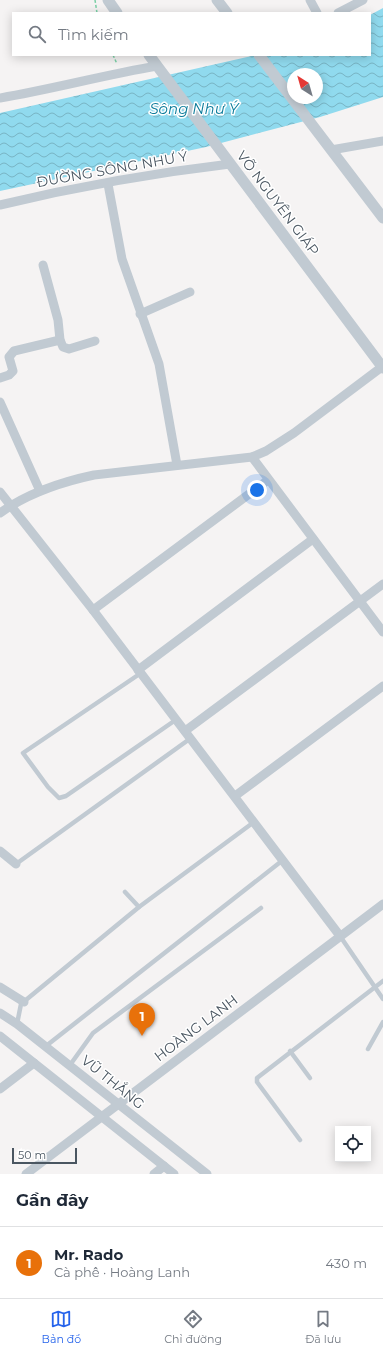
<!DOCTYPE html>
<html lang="vi">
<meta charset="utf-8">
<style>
:root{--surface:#fff;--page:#f6f6f7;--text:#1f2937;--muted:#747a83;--line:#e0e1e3;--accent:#2563eb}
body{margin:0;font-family:Montserrat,sans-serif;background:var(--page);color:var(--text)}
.controls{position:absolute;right:12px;bottom:12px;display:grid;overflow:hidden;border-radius:0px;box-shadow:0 2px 10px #0003}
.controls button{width:36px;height:36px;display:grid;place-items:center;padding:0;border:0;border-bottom:1px solid var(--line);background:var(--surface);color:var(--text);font:20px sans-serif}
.compass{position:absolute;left:287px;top:68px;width:36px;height:36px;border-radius:50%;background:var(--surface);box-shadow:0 2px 10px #0003;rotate:323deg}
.scale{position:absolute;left:12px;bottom:10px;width:65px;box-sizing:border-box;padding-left:4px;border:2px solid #4a5661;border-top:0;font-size:11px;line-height:14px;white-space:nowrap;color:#4a5661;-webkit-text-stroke:3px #fff;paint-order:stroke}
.you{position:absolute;left:257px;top:490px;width:14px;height:14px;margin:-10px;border:3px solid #fff;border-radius:50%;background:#1a73e8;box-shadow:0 0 0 6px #1a73e833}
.badge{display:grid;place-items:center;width:26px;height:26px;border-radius:50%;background:var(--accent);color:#fff;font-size:13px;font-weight:700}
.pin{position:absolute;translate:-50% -33px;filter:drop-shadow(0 1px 2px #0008)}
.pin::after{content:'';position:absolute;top:21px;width:14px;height:12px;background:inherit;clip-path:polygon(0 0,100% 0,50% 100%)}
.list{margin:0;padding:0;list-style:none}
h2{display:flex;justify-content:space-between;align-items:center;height:52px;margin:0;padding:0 16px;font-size:17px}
h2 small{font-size:13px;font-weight:400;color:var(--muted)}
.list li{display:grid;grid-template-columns:26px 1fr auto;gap:12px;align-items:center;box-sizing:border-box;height:72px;padding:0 16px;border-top:1px solid var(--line)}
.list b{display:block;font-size:15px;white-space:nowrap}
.list p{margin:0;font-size:13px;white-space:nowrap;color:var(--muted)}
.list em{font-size:13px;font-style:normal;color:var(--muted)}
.icon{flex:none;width:22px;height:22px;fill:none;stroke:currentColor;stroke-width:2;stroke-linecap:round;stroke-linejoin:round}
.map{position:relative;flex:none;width:383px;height:1174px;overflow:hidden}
.search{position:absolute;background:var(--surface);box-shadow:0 2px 10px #0003;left:12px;right:12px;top:12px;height:44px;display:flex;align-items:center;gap:10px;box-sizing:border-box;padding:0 14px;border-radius:0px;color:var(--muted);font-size:15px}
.sheet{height:124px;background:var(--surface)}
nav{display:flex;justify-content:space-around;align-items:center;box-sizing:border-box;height:56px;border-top:1px solid var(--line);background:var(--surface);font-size:11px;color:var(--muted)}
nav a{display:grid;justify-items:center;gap:2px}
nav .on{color:var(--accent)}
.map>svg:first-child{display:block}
.water{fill:url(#water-waves);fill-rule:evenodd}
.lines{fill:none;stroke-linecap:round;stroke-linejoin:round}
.path{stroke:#7ad0a6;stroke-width:1.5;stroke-dasharray:3 2;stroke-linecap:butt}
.service{stroke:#c1cad2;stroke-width:4.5}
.minor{stroke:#c1cad2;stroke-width:9}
.tertiary{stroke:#c1cad2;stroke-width:11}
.labels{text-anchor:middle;stroke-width:3;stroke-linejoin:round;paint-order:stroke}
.street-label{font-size:14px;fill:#4a5661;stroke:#fff}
.water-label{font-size:15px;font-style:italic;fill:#0c7c9b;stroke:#fff}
</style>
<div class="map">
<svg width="383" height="1174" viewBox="0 0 383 1174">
<defs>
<pattern id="water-waves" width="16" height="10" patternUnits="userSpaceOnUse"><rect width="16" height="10" fill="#90daee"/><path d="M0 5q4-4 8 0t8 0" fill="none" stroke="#78b4c4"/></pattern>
</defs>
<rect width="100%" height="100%" fill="#f5f3f3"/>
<path class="water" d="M383,8V97L320,117L206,147L0,191V113L256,55H370V15ZM293,74H317V98H293Z"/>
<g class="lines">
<g class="path">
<path d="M95,0L97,13"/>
<path d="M113,55L117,64"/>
</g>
<g class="service">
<path d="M141,673L23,753L48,787L59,798L66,796L177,719"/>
<path d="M16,864L191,738"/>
<path d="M125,892L139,907L254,822"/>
<path d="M340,936L383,999"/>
<path d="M17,1024L21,1004L139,907"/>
<path d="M46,1046L283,860"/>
<path d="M368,1049L383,1022"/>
<path d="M290,1051L310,1078"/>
<path d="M70,1065L93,1033L261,908"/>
<path d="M300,1140L257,1082V1078L383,981"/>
</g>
<g class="minor">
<path d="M310,0L317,13"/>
<path d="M338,13L363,0"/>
<path d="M0,98C53,89 104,75 157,66"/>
<path d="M331,150L383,141"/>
<path d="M108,184L122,259L159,364L177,465"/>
<path d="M0,205C75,187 153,173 230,164"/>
<path d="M43,265L58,320L60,340L63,347L69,349L95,341"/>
<path d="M140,314L190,292"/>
<path d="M0,378L9,375L13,371L9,357L14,351L60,340"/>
<path d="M0,402L40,491"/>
<path d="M252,457L383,632"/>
<path d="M0,492L93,610L340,936"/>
<path d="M0,513C28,493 61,482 94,475L252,457L266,451L294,433L383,366"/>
<path d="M93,610L268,480"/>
<path d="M138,670L313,539"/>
<path d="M185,731L383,584"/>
<path d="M235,796L383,686"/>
<path d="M0,851L16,864"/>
<path d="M0,987L24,1002"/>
<path d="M0,1013L17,1024L207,1174"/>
<path d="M0,1036L174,1174"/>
<path d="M0,1089L34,1063"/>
<path d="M26,1174L383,904"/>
<path d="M154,1174L164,1166"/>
</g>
<g class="tertiary">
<path d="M108,0L117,13"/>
<path d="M217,0L227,13"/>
<path d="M149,55L383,368"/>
<path d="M259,55L383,218"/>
</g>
</g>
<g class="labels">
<g class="street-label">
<text transform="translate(112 169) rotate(-10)" y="5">ĐƯỜNG SÔNG NHƯ Ý</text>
<text transform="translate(278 203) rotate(53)" y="5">VÕ NGUYÊN GIÁP</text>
<text transform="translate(196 1028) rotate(-37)" y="5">HOÀNG LANH</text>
<text transform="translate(113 1082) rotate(39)" y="5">VŨ THẮNG</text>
</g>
<g class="water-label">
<text x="194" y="114">Sông Như Ý</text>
</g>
</g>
</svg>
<div class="controls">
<button><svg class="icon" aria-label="locate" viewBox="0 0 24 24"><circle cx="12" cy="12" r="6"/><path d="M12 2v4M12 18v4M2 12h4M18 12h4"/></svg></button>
</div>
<svg class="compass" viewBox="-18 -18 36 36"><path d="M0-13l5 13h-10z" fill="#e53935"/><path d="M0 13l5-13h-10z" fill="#747a83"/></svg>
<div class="scale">50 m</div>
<div class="you"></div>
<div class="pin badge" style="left:142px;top:1036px;background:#e8710a">1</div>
<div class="search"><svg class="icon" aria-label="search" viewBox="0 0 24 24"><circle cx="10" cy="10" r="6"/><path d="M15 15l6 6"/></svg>Tìm kiếm</div>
</div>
<section class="sheet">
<h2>Gần đây<small></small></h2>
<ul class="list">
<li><span class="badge" style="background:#e8710a">1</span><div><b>Mr. Rado</b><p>Cà phê · Hoàng Lanh</p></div><em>430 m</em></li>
</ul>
</section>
<nav>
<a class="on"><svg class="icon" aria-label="map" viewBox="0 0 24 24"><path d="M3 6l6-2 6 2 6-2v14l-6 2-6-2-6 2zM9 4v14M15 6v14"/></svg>Bản đồ</a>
<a><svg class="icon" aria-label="directions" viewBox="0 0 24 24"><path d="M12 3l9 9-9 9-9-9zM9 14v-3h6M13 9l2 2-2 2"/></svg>Chỉ đường</a>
<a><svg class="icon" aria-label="saved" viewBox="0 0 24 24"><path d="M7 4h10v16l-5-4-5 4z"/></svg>Đã lưu</a>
</nav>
